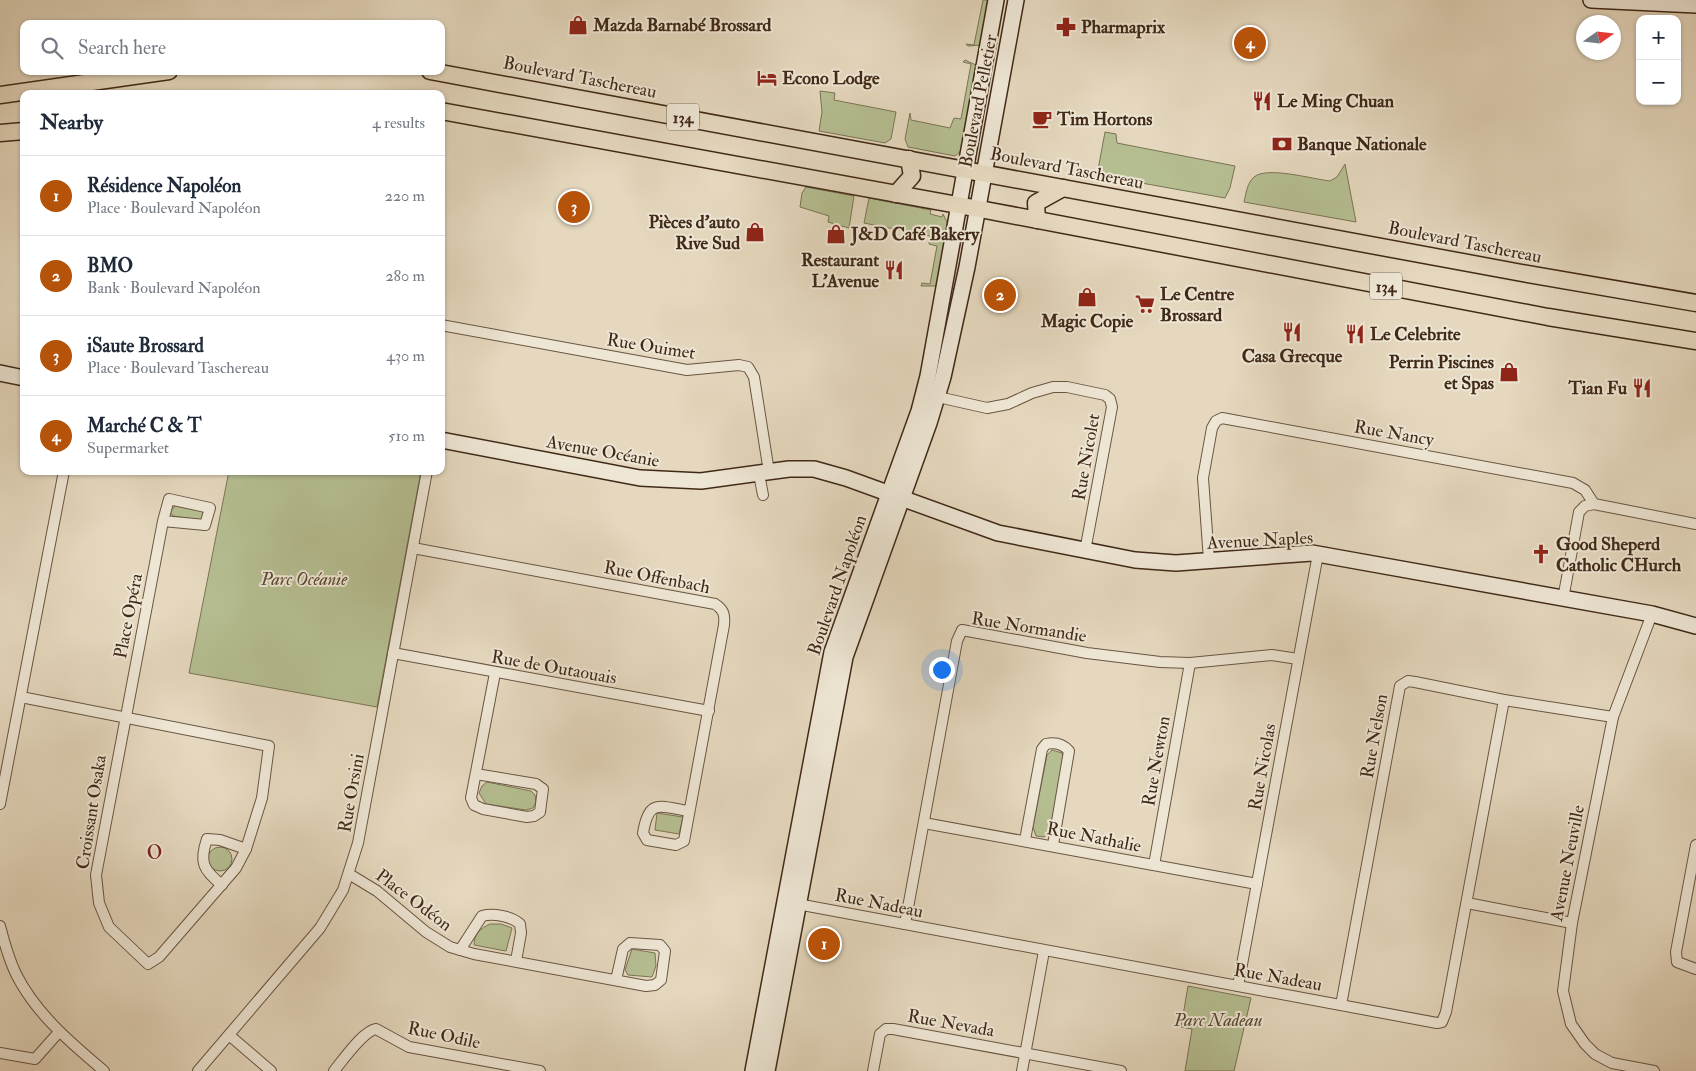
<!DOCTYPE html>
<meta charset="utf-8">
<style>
:root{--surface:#fff;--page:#f6f6f7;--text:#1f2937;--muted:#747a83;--line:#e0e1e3;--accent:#b45309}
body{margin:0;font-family:"IM FELL Double Pica",serif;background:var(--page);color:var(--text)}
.controls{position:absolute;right:15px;top:15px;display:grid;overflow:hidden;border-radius:10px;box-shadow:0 1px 4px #0004}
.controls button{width:45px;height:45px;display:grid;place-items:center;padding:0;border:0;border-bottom:1px solid var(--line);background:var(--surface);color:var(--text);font:25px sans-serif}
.compass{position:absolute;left:1576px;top:15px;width:45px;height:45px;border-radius:50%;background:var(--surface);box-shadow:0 1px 4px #0004;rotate:76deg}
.you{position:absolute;left:941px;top:669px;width:18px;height:18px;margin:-12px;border:4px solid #fff;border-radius:50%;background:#1a73e8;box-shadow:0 0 0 8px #1a73e833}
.badge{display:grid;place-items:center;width:32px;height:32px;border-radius:50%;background:var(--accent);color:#fff;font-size:16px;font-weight:700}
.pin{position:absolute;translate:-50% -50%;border:2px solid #fff;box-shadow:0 1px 5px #0006}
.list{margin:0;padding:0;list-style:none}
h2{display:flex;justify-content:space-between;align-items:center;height:65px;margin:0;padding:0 20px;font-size:21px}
h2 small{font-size:16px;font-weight:400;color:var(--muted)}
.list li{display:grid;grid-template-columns:32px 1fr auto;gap:15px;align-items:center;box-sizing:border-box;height:80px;padding:0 20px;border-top:1px solid var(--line)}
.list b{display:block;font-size:19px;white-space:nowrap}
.list p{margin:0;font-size:16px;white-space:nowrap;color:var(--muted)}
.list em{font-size:16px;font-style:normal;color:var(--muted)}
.icon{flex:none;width:28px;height:28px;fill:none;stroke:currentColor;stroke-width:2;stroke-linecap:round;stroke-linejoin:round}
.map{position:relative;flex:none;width:1696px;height:1071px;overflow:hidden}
.search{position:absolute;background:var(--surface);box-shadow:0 1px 4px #0004;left:20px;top:20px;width:425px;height:55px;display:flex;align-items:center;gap:12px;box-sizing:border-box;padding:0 18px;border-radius:10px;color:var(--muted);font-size:19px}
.panel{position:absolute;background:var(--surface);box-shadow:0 1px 4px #0004;left:20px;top:90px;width:425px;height:385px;border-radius:10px}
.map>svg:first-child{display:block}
.green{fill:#b5be91;stroke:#7a7454}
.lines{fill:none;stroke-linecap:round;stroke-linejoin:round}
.street-casing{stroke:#695541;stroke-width:12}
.secondary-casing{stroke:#402917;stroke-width:18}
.primary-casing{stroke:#402917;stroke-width:19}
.street{stroke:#eee6d5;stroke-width:10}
.secondary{stroke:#eee6d5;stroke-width:15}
.primary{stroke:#e5d8be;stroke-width:16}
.labels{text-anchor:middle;stroke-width:4;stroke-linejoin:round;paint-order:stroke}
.shield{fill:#eee6d5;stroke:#746250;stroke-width:1}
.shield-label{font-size:16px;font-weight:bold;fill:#402917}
.poi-label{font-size:18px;font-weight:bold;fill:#402917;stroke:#eee6d5;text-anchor:start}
.street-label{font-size:18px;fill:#402917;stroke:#eee6d5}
.park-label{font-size:18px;font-style:italic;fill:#57472f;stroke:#eee6d5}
.neighbourhood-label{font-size:19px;letter-spacing:1px;fill:#7a1f14;stroke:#eee6d5}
</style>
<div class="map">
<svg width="1696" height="1071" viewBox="0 0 1696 1071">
<rect width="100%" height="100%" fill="#e5d8be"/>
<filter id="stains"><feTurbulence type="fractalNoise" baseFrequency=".004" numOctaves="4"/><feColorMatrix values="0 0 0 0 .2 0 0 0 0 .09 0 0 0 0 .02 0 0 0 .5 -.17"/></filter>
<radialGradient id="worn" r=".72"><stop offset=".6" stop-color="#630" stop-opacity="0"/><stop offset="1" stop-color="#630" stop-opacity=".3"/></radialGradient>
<g class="green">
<path d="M983,0H989L982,45L968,46L966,44L974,45Z"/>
<path d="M965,60L978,66L962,150L955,156L908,147L905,139L910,113L911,120L950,128L954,118L961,119L971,64L963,62Z"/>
<path d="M820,91L835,93L834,100L896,112L891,139L885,143L819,131L822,112Z"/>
<path d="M1105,132L1116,134L1117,143L1235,166L1230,188L1225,198L1097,175Z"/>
<path d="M1345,164L1356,222L1244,202C1246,194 1247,183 1254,177C1267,166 1312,179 1330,181L1337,177Z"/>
<path d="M806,187L854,196L849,228L828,222L829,216L800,207L802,193Z"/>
<path d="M869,198L931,210L930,214L942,217L943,214L948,224L936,286H921L922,283L930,284L937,246L929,244L930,236L864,223Z"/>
<path d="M229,471H421L377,707L189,673Z"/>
<path d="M175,506L202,511L204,515L201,520L173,516L170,512Z"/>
<path d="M1052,750L1062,753L1064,759L1050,832L1044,837L1036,836L1033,827L1047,755Z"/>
<path d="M487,782L531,791L535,795L536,802L533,808L526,810L486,804L479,793L482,786Z"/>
<path d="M657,813L683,817L679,834L655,830Z"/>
<circle cx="220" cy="859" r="12"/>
<path d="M490,924H501L512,928L506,951L474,945C474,934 481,928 490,924Z"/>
<path d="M632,949L655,953L656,966L652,977L628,975L625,970Z"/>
<path d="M1188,986L1251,998L1234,1071H1185L1192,1029L1181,1027Z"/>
</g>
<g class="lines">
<defs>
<g id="street">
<path d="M441,325L687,370L739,365L748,367L754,377L769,472"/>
<path d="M938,397L987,408L1008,404L1032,393L1053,387H1067L1105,395L1110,399L1112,407L1085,551"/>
<path d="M759,474L763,495"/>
<path d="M413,548L715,604C724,610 725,615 724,625L684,841L676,845L647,840L643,833C649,797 660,807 689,811"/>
<path d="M1209,560L1203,478L1212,428L1216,421L1222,418L1573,483L1585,490L1594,504L1696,524"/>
<path d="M1563,599L1579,512L1585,506L1594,504"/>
<path d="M1652,614L1613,717L1572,923L1563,991L1571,1024L1585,1044L1595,1054L1612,1063L1654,1071"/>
<path d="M393,653L709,711"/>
<path d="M21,697L269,746L262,798L246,849L236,868L159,957L148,964L109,927L99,903L96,875L163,521L169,499L210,508L205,525L163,521"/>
<path d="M476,774L536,784L543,789L540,812L534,816L527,817L483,809L474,805L471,798L495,673"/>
<path d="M0,804L64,471"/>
<path d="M924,823L1257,884"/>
<path d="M1025,840L1042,749L1046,744C1055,742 1063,744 1069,751L1053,845"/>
<path d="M1696,845L1676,952L1677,962L1696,969"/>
<path d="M1154,865L1190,663"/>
<path d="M349,874L377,891L426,932L450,947L474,954L646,986L655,985L661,980L665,951L660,945L630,943L623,949L616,980"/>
<path d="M222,885C203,870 199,862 207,839L220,840L246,849"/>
<path d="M792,903L1437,1023L1442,1022L1446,1012L1504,700"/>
<path d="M1467,903L1572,923"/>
<path d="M905,924L957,641L962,630L1087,653L1160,662L1190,663L1272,655L1298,659"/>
<path d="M0,926C4,942 9,959 16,974C36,1014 71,1043 104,1071"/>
<path d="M460,950L482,916C493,913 511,916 520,924L521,933L516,961"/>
<path d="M1238,986L1318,554"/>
<path d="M1341,1005L1400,686L1408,681L1415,682L1504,700L1613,717"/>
<path d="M229,1035L271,1071"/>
<path d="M0,1053L35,1059L59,1032"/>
<path d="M198,1071L320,928L343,890L358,843L427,471"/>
<path d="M334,1071C343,1060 363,1031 376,1029L409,1047L540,1071"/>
<path d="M873,1071L880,1034L886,1029H893L1121,1071"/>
<path d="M1022,1071L1044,951"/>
</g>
<g id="secondary">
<path d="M1591,0L1696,5"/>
<path d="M0,373L24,378"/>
<path d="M441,440L640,478L701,481L789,469H814L846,478L998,533L1135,560L1176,563L1312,553L1652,614L1696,626"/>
<path d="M753,1071L832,652L919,411L928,376L996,0"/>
<path d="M767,1071L845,657L929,423L943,377L967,267L1016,0"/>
</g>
<g id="primary">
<path d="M430,71L1522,273L1696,303"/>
<path d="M0,95L169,71"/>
<path d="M441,111L985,210L1548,317L1696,341"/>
<path d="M0,133L24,131"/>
<path d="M896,194L912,176L909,159"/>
<path d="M1037,220L1036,203L1063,188"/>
</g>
</defs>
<use href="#street" class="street-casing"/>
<use href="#secondary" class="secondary-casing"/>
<use href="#primary" class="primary-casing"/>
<use href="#street" class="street"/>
<use href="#secondary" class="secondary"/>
<use href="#primary" class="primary"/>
</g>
<defs>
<symbol id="shop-bare" viewBox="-9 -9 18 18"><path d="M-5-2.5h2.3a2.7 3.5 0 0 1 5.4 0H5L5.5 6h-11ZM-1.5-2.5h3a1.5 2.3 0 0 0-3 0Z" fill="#8f2418" stroke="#eee6d5" stroke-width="2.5" paint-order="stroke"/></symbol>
<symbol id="pharmacy-bare" viewBox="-9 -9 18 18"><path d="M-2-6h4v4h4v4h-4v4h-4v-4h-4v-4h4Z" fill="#8f2418" stroke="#eee6d5" stroke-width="2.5" paint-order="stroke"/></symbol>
<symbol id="hotel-bare" viewBox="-9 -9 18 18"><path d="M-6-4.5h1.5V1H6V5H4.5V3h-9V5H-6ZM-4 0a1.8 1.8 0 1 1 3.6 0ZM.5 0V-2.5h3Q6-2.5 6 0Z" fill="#8f2418" stroke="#eee6d5" stroke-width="2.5" paint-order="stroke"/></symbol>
<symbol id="restaurant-bare" viewBox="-9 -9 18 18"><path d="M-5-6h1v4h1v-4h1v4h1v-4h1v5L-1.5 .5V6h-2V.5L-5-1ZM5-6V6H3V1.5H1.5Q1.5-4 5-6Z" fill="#8f2418" stroke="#eee6d5" stroke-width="2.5" paint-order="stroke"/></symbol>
<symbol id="cafe-bare" viewBox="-9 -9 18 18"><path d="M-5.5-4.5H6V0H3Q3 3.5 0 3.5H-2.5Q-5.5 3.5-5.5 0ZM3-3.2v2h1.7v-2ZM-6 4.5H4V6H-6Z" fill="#8f2418" stroke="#eee6d5" stroke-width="2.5" paint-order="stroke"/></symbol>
<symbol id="bank-bare" viewBox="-9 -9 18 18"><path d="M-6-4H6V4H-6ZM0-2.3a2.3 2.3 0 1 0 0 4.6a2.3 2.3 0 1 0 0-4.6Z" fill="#8f2418" stroke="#eee6d5" stroke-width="2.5" paint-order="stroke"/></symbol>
<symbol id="supermarket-bare" viewBox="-9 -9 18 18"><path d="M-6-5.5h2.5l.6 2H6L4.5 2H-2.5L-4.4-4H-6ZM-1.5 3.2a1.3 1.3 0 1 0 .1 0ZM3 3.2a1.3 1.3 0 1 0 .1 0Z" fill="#8f2418" stroke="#eee6d5" stroke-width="2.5" paint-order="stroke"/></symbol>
<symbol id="church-bare" viewBox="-9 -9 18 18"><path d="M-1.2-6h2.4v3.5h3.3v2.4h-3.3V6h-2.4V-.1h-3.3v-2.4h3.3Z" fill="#8f2418" stroke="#eee6d5" stroke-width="2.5" paint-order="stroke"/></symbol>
</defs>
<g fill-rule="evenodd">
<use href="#shop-bare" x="564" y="11" width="28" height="28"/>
<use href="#pharmacy-bare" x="1052" y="13" width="28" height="28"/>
<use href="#hotel-bare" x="753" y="64" width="28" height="28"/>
<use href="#restaurant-bare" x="1248" y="87" width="28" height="28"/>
<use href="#cafe-bare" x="1028" y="105" width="28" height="28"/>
<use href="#bank-bare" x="1268" y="130" width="28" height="28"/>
<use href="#shop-bare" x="741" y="218" width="28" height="28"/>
<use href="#shop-bare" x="822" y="220" width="28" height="28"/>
<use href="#restaurant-bare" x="880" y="256" width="28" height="28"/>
<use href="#shop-bare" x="1073" y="283" width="28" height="28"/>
<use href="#supermarket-bare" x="1131" y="290" width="28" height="28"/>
<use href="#restaurant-bare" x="1278" y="318" width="28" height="28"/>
<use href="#restaurant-bare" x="1341" y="320" width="28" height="28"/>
<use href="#shop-bare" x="1495" y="358" width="28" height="28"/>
<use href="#restaurant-bare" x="1628" y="374" width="28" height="28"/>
<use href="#church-bare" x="1527" y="540" width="28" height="28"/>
</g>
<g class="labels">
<g class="shield">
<rect x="667" y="103.5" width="32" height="27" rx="4"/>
<rect x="1370" y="272.5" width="32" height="27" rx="4"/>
</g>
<g class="shield-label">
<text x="683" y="123">134</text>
<text x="1386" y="292">134</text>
</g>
<g class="poi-label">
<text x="593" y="31">Mazda Barnabé Brossard</text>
<text x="1081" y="33">Pharmaprix</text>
<text x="782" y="84">Econo Lodge</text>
<text x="1277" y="107">Le Ming Chuan</text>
<text x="1057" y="125">Tim Hortons</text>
<text x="1297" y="150">Banque Nationale</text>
<text x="740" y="228" text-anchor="end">Pièces d'auto<tspan x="740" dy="21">Rive Sud</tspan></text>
<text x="851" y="240">J&amp;D Café Bakery</text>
<text x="879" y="266" text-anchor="end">Restaurant<tspan x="879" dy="21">L'Avenue</tspan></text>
<text x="1160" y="300">Le Centre<tspan x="1160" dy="21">Brossard</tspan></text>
<text x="1087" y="327" text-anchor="middle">Magic Copie</text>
<text x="1370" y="340">Le Celebrite</text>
<text x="1292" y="362" text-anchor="middle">Casa Grecque</text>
<text x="1494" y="368" text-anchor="end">Perrin Piscines<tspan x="1494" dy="21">et Spas</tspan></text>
<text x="1627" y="394" text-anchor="end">Tian Fu</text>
<text x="1556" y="550">Good Sheperd<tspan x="1556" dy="21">Catholic CHurch</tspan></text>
</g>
<g class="street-label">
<text transform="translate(580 77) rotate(11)" y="6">Boulevard Taschereau</text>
<text transform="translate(978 101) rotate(-79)" y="6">Boulevard Pelletier</text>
<text transform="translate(1067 168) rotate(11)" y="6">Boulevard Taschereau</text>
<text transform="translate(1465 242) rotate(11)" y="6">Boulevard Taschereau</text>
<text transform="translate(651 346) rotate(9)" y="6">Rue Ouimet</text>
<text transform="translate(1394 433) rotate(10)" y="6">Rue Nancy</text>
<text transform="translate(603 451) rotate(10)" y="6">Avenue Océanie</text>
<text transform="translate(1086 457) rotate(-80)" y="6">Rue Nicolet</text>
<text transform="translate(1260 540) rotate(-3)" y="6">Avenue Naples</text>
<text transform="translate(657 577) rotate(11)" y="6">Rue Offenbach</text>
<text transform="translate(837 585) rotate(-71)" y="6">Boulevard Napoléon</text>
<text transform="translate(128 616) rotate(-79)" y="6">Place Opéra</text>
<text transform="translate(1029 627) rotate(9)" y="6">Rue Normandie</text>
<text transform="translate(554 667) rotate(10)" y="6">Rue de Outaouais</text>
<text transform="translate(1374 736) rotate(-80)" y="6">Rue Nelson</text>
<text transform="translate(1156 761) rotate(-80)" y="6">Rue Newton</text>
<text transform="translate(1262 767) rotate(-80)" y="6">Rue Nicolas</text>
<text transform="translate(351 793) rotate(-80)" y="6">Rue Orsini</text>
<text transform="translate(91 812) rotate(-81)" y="6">Croissant Osaka</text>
<text transform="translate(1094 837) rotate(11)" y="6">Rue Nathalie</text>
<text transform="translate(1567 863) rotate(-79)" y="6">Avenue Neuville</text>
<text transform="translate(414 900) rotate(37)" y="6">Place Odéon</text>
<text transform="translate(879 903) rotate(11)" y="6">Rue Nadeau</text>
<text transform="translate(1278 977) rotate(10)" y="6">Rue Nadeau</text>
<text transform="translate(951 1023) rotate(10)" y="6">Rue Nevada</text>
<text transform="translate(444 1035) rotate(12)" y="6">Rue Odile</text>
</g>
<g class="park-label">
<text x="304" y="585">Parc Océanie</text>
<text x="1218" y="1026">Parc Nadeau</text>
</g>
<g class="neighbourhood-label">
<text x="155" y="859">O</text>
</g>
</g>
<rect width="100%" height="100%" filter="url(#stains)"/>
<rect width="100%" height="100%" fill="url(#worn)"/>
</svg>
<div class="controls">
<button>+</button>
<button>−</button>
</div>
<svg class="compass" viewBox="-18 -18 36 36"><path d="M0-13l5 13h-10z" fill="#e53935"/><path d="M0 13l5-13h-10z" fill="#747a83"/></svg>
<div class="you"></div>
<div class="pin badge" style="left:824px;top:944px">1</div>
<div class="pin badge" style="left:1000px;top:295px">2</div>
<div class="pin badge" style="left:574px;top:207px">3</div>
<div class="pin badge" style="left:1250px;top:43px">4</div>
<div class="search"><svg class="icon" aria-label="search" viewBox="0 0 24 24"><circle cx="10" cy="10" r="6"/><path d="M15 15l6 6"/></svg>Search here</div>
<section class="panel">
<h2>Nearby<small>4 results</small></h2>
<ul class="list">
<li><span class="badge">1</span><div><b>Résidence Napoléon</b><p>Place · Boulevard Napoléon</p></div><em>220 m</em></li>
<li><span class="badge">2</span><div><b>BMO</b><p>Bank · Boulevard Napoléon</p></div><em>280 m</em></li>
<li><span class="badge">3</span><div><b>iSaute Brossard</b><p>Place · Boulevard Taschereau</p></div><em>430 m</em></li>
<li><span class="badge">4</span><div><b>Marché C &amp; T</b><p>Supermarket</p></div><em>510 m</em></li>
</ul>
</section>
</div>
